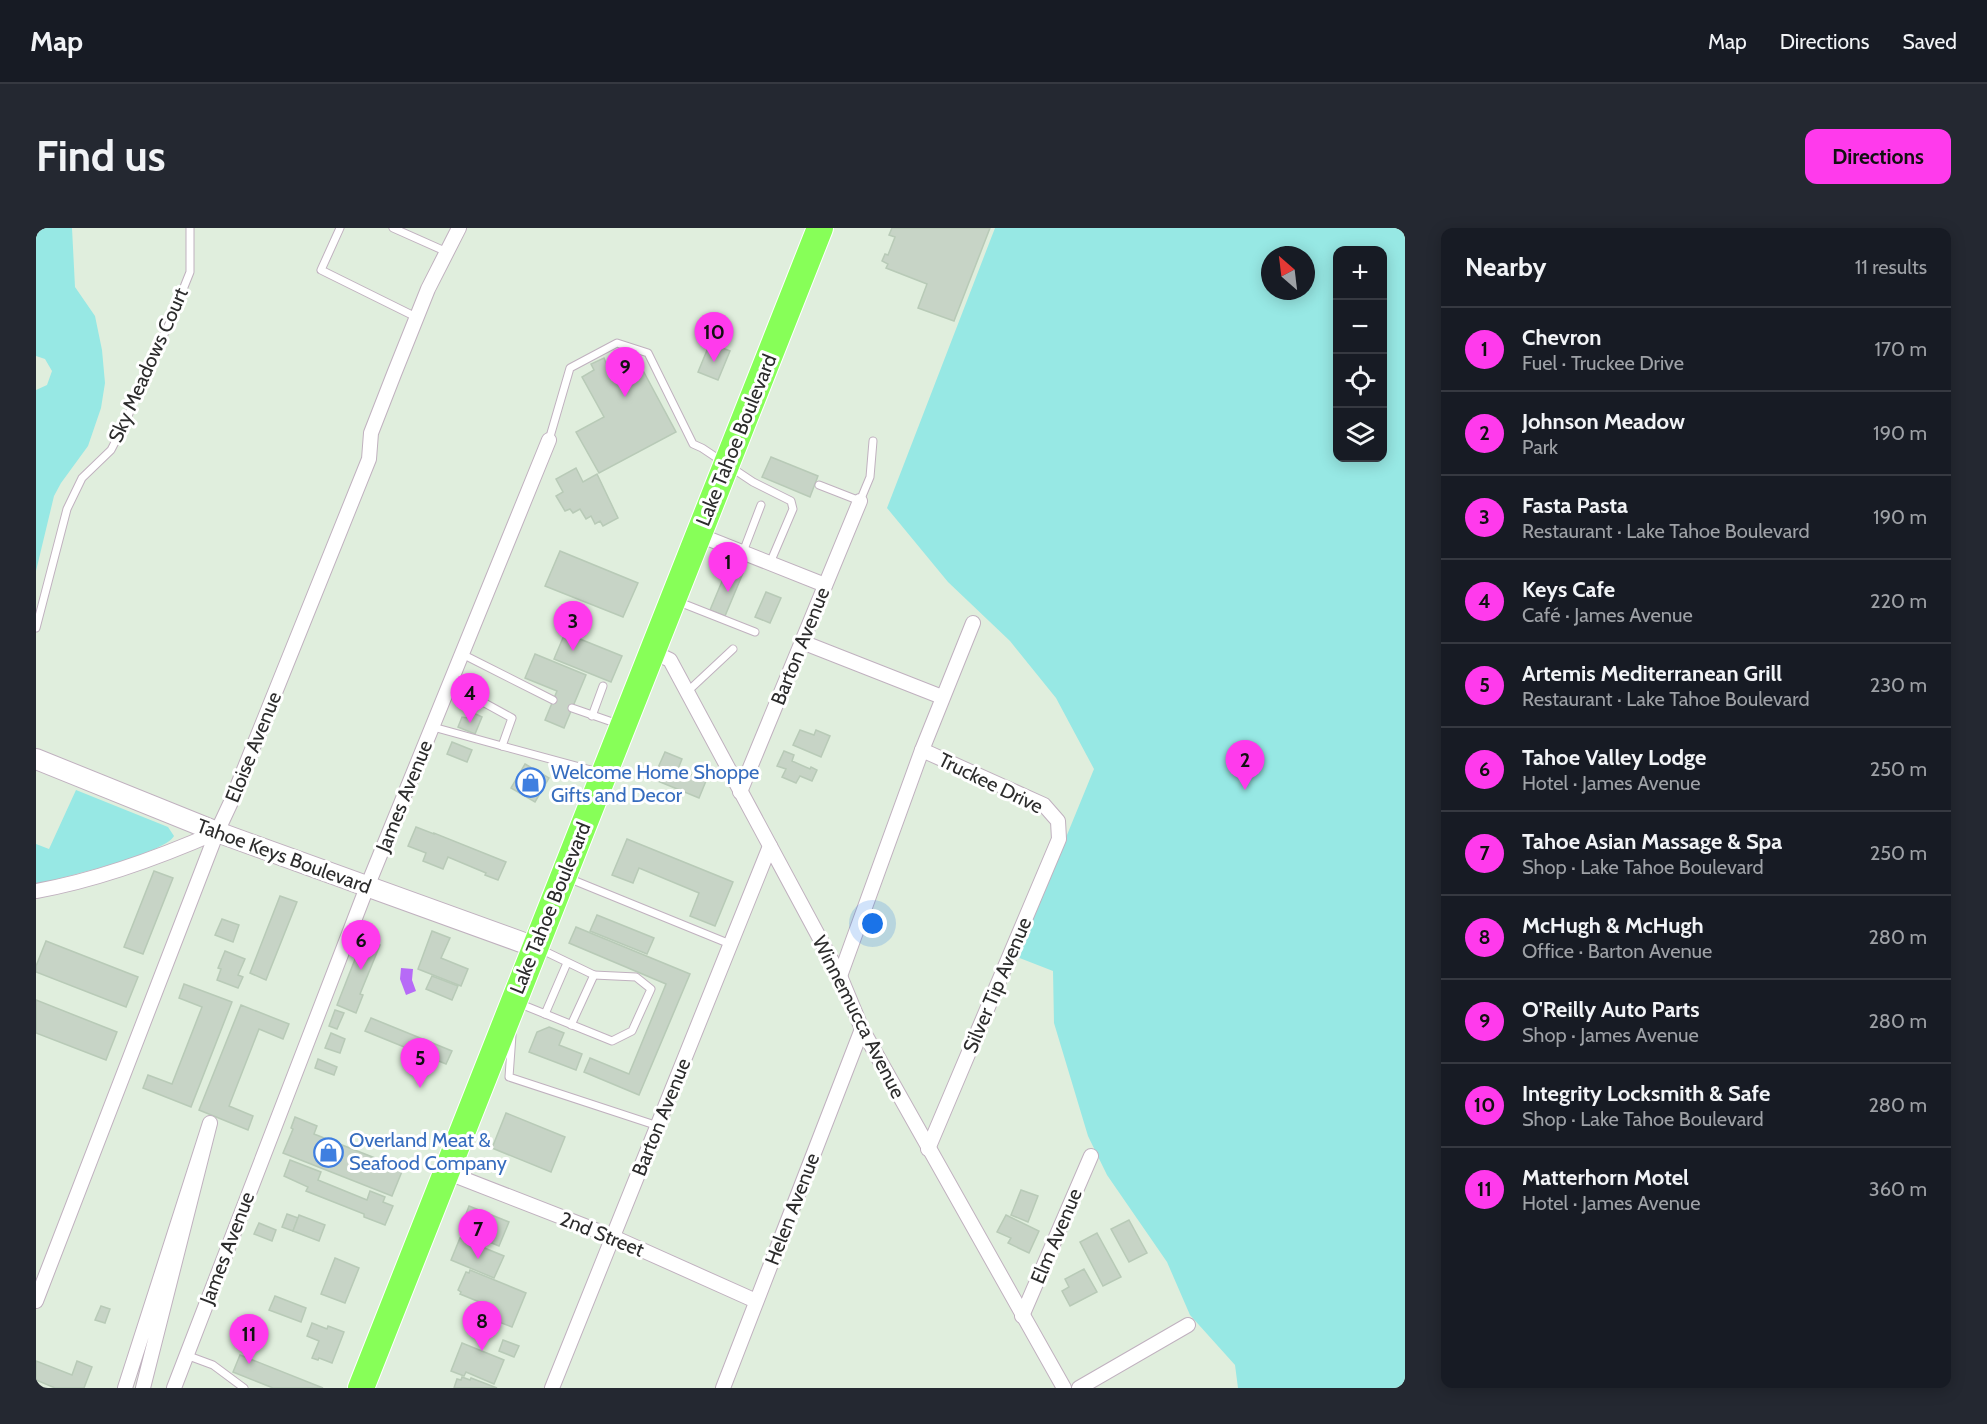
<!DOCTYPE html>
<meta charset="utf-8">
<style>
:root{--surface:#171b24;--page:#242831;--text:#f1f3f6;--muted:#9ea1a6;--line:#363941;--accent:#ff3aec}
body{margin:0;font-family:Cabin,sans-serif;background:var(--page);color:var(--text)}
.controls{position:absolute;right:18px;top:18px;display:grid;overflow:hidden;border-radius:12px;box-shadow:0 3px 15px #0003}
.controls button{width:54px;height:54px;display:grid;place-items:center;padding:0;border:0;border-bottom:2px solid var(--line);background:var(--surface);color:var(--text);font:30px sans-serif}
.compass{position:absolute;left:1225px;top:18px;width:54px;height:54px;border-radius:50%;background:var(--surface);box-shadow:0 3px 15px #0003;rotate:332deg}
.you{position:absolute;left:837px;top:696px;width:21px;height:21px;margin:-15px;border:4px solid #fff;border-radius:50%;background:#1a73e8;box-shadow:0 0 0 9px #1a73e833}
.badge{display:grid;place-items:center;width:39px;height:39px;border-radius:50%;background:var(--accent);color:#111;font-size:20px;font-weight:700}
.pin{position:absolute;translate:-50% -50px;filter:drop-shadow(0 2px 3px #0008)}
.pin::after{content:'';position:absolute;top:32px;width:21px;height:18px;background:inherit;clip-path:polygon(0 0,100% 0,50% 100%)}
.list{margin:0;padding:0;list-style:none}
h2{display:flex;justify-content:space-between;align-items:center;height:78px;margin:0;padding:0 24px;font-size:26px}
h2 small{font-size:20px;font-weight:400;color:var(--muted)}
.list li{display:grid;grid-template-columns:39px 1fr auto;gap:18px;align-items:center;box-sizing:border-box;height:84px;padding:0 24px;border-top:2px solid var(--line)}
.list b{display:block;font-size:22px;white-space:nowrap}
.list p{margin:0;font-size:20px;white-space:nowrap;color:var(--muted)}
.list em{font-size:20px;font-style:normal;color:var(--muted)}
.icon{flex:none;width:33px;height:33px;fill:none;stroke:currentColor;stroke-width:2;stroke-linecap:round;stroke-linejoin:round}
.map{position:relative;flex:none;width:1369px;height:1160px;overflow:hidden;border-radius:12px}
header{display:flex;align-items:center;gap:36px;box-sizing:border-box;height:84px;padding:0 30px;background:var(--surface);border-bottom:2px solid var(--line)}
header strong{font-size:28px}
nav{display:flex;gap:33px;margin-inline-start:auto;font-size:21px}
.intro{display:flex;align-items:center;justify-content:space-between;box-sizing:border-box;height:144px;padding:0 36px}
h1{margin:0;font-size:42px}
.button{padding:15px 27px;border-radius:12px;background:var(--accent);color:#111;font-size:21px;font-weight:700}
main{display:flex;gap:36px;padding:0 36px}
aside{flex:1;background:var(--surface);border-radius:12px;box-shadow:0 3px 15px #0003}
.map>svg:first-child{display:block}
.green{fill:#97e8e4;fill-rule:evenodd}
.water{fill:#b76af7}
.building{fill:#c7d4c6;stroke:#b8cab7;stroke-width:1.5}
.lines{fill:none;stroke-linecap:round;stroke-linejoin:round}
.lane-casing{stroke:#c0b1bf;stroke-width:9}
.street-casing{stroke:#c0b1bf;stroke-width:16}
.secondary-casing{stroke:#c0b1bf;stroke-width:22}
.highway-casing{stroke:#fff;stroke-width:28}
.lane{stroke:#fff;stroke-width:7}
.street{stroke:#fff;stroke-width:14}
.secondary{stroke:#fff;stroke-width:20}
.highway{stroke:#87ff58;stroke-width:26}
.labels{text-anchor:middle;stroke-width:6;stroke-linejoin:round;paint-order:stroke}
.street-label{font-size:20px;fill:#2c2c2c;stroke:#fff}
.shop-label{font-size:20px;fill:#366cbe;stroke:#fff;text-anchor:start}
</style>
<header>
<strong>Map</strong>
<nav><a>Map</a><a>Directions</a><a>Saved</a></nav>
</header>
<div class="intro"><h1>Find us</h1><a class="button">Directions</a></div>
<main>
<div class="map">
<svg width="1369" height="1160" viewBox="0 0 1369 1160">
<rect width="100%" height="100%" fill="#e0eedd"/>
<g class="green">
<path d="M0,0H36L39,59L59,88L66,122L69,155L65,180L52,218L25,255L18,268L0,343V162L11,157L16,143L9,131L0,128Z"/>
<path d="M959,0H1369V1160H1202L1199,1137L1154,1087L1131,1034L1071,947L1052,908L1018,795L1017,743L981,729L1058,541L1020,470L974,413L912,354L851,280ZM1302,22H1346V230H1302ZM1234,27H1270V63H1234Z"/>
<path d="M40,562L132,599L138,608C130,625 23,651 0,656V616L13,621Z"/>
</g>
<path class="water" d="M365,740L377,741L376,752L380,763L370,767L364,751Z"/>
<g class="building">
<path d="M856,0H954L918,93L882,80L891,56L850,40L852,36L846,33L849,26L852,27L859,9L853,7Z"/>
<path d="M674,115L694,123L682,152L662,144Z"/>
<path d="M596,122L640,204L563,245L540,204L568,189L546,149L558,142L555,136L568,130L570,135Z"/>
<path d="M735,229L782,248L774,269L726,249Z"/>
<path d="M540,240L547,254L561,246L582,290L567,298L564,293L559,296L555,288L550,291L544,281L537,285L534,281L529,283L520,268L527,264L520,251Z"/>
<path d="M524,323L602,355L587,389L509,358Z"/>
<path d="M692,339L707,345L689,388L674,382Z"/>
<path d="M730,364L745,370L734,395L719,389Z"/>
<path d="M529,405L586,428L575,454L518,431Z"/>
<path d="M499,426L550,447L528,500L509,492L521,463L489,450Z"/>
<path d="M433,483L446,489L439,506L422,499L426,489L431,490Z"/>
<path d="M764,502L778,507L780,502L794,508L785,529L757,517Z"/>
<path d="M416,514L436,522L431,534L411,526Z"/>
<path d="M748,523L758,527L756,533L774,541L775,539L781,542L776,553L764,548L760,555L746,549L750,541L741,538Z"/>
<path d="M629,524L646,531L642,541L670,553L663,570L617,551Z"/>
<path d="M489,536L513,550L499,574L475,560Z"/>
<path d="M380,599L398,606V605L470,634L462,652L449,647L450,645L412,629L407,641L387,633L390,625L372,618Z"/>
<path d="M591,611L697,654L679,698L654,688L663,665L603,640L597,655L576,647Z"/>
<path d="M118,643L137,650L107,726L88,719Z"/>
<path d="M244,668L261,674L230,752L214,745Z"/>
<path d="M561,687L618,710L611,726L554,703Z"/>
<path d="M186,691L203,697L197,714L179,707Z"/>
<path d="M540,699L654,746L603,867L548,844L554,830L593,846L630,756L533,715Z"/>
<path d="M396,703L414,710L405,730L432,741L425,758L382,741Z"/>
<path d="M327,711L344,717L324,766L327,767L320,785L301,777Z"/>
<path d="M10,713L102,749L90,779L0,744V738Z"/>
<path d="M189,723L209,731L202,747L207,749L202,760L181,752L185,741L182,740Z"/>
<path d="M396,748L422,758L416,772L390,761Z"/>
<path d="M148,756L196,774L155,879L107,860L112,847L136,856L166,779L143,770Z"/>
<path d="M0,772L81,804L70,832L0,805Z"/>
<path d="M205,777L253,796L247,811L223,801L193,878L217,888L212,902L163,882Z"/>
<path d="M299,782L308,785L301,801L293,798Z"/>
<path d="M335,790L416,823L410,836L329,803Z"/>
<path d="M513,799L528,805L523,817L546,826L540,842L493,824L501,804Z"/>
<path d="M295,805L309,811L304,825L289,820Z"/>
<path d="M282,831L301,839L298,847L279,840Z"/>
<path d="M470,885L529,909L515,944L456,920Z"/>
<path d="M259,889L281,898L278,906L367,941L356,968L247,925L257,901L255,900Z"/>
<path d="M254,932L285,944L282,952L331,972L334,963L349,969L347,974L357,978L349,997L328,989V986L270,963L272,959L248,948Z"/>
<path d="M985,962L1002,968L992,994L975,987Z"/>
<path d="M433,978L473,994L463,1018L424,1002Z"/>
<path d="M251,986L262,990L257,1003L246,999Z"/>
<path d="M263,987L289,997L283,1013L257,1003Z"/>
<path d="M970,987L1003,1003L993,1025L972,1015L975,1010L961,1004Z"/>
<path d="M1093,992L1111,1025L1093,1034L1075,1001Z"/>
<path d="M223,995L240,1002L236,1013L218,1006Z"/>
<path d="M1061,1005L1085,1049L1067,1058L1044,1014Z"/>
<path d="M424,1010L468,1028L458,1050L415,1032Z"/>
<path d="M299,1030L323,1040L309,1075L285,1066Z"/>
<path d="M1048,1041L1061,1064L1034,1078L1026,1063L1033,1059L1029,1051Z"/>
<path d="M434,1042L490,1065L476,1099L445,1087L447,1083L444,1081L446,1075L424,1066L425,1064L422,1062L430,1044L433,1045Z"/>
<path d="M239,1068L270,1080L265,1094L233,1082Z"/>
<path d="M65,1078L74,1081L69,1095L59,1092Z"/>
<path d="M276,1095L291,1101L292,1098L308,1104L296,1135L283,1130L282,1132L276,1130L283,1113L271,1108Z"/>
<path d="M467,1112L483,1118L478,1129L463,1123Z"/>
<path d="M426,1115L468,1132L458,1156L430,1144L428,1148L415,1143Z"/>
<path d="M204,1127L287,1160H237L197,1144Z"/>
<path d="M0,1133L36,1147L41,1133L56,1139L48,1160H19L0,1152Z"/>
<path d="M426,1149L434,1152L435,1150L461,1160H418L421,1151L425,1152Z"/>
</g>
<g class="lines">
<defs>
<g id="lane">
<path d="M304,0L285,42L380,89"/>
<path d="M357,0L411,24"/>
<path d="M513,212L534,140L581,115L612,125L657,216L666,220L717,254L755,273L757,281L734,335"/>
<path d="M783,257L824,273L834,249L837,213"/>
<path d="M707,324L725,277"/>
<path d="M643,374L719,404"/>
<path d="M0,400L31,281L46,250L75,222L91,191L106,151L134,94L154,44V0"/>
<path d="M426,426L517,472"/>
<path d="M414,456L476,490L466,518L562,544"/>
<path d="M651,464L697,421"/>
<path d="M536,480L582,496"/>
<path d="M556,488L567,458"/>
<path d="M397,499L466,518"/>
<path d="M532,650L694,716"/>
<path d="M504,721L558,747L535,797"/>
<path d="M482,775L576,813L596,803L615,761L600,749L558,747"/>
<path d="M509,786L531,735"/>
<path d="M476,807L473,849L622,898"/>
<path d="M150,1127L177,1137L208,1160"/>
</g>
<g id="street">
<path d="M663,307L789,357"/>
<path d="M766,414L906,469"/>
<path d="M617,424L634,432L804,748L826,801L1028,1160"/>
<path d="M886,522L1008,577L1022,593L1023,611L892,921"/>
<path d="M704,564L824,273"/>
<path d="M0,663C62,652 124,629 181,604"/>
<path d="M804,748L886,522L937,395"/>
<path d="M410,944L577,1009L720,1073"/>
<path d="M0,1073L181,604L195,574L333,231L335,205L358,146L392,61L423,0"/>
<path d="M986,1088L1055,928"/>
<path d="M89,1160L174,895L107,1160"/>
<path d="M138,1160L331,659L513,212"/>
<path d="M516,1160L734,618"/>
<path d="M687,1160L826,801"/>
<path d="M1043,1160L1152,1097"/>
</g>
<path id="secondary" d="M0,531L181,604L499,719"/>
<path id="highway" d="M325,1160L784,0"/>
</defs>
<use href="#lane" class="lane-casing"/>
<use href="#street" class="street-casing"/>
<use href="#secondary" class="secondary-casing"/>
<use href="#highway" class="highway-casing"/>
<use href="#lane" class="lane"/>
<use href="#street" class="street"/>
<use href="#secondary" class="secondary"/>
<use href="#highway" class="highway"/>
</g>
<defs>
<symbol id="shop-ring" viewBox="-11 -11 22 22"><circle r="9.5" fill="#fff" stroke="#3f7fe0" stroke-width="1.5"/><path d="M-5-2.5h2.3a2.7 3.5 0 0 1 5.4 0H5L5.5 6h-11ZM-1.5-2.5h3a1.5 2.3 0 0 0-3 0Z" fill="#3f7fe0"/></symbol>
</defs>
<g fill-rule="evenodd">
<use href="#shop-ring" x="478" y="538" width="33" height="33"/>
<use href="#shop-ring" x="276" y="908" width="33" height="33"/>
</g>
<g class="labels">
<g class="street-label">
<text transform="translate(112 137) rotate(-66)" y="7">Sky Meadows Court</text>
<text transform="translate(700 212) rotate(-68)" y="7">Lake Tahoe Boulevard</text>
<text transform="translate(764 418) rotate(-68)" y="7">Barton Avenue</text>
<text transform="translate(217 519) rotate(-68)" y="7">Eloise Avenue</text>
<text transform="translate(955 555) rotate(26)" y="7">Truckee Drive</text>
<text transform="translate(368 568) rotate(-68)" y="7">James Avenue</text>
<text transform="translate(248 628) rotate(20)" y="7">Tahoe Keys Boulevard</text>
<text transform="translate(514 680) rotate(-68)" y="7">Lake Tahoe Boulevard</text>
<text transform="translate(961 757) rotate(-67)" y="7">Silver Tip Avenue</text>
<text transform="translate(823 789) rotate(63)" y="7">Winnemucca Avenue</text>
<text transform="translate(625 889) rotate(-68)" y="7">Barton Avenue</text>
<text transform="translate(756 981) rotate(-69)" y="7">Helen Avenue</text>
<text transform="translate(566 1006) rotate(22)" y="7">2nd Street</text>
<text transform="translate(1020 1008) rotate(-67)" y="7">Elm Avenue</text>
<text transform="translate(191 1020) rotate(-69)" y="7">James Avenue</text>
</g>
<g class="shop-label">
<text x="515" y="551">Welcome Home Shoppe<tspan x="515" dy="23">Gifts and Decor</tspan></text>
<text x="313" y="919">Overland Meat &amp;<tspan x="313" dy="23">Seafood Company</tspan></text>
</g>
</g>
</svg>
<div class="controls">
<button>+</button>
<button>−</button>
<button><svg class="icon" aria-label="locate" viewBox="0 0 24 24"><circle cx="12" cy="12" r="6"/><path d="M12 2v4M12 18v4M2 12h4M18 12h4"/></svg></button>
<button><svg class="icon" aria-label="layers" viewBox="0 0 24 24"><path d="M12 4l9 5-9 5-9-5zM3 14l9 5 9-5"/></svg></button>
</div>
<svg class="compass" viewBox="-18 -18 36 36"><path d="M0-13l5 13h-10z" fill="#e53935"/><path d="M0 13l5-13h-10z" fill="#9ea1a6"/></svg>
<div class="you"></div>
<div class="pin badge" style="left:692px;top:364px">1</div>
<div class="pin badge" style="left:1209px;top:562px">2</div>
<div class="pin badge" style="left:537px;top:423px">3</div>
<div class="pin badge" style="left:434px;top:495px">4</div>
<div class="pin badge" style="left:384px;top:860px">5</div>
<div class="pin badge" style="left:325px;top:742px">6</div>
<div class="pin badge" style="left:442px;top:1031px">7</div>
<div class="pin badge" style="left:446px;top:1123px">8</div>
<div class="pin badge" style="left:589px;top:169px">9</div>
<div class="pin badge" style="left:678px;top:134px">10</div>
<div class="pin badge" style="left:213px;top:1136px">11</div>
</div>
<aside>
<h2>Nearby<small>11 results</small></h2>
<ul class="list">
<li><span class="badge">1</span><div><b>Chevron</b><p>Fuel · Truckee Drive</p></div><em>170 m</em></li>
<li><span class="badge">2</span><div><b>Johnson Meadow</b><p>Park</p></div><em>190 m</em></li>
<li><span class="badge">3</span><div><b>Fasta Pasta</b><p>Restaurant · Lake Tahoe Boulevard</p></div><em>190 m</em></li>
<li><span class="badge">4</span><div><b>Keys Cafe</b><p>Café · James Avenue</p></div><em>220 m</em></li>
<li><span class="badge">5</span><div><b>Artemis Mediterranean Grill</b><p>Restaurant · Lake Tahoe Boulevard</p></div><em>230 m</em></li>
<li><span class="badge">6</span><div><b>Tahoe Valley Lodge</b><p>Hotel · James Avenue</p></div><em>250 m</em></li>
<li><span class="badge">7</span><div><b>Tahoe Asian Massage &amp; Spa</b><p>Shop · Lake Tahoe Boulevard</p></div><em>250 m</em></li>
<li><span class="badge">8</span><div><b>McHugh &amp; McHugh</b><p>Office · Barton Avenue</p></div><em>280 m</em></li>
<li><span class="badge">9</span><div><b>O'Reilly Auto Parts</b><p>Shop · James Avenue</p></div><em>280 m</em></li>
<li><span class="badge">10</span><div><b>Integrity Locksmith &amp; Safe</b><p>Shop · Lake Tahoe Boulevard</p></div><em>280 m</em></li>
<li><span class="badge">11</span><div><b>Matterhorn Motel</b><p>Hotel · James Avenue</p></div><em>360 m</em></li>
</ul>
</aside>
</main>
